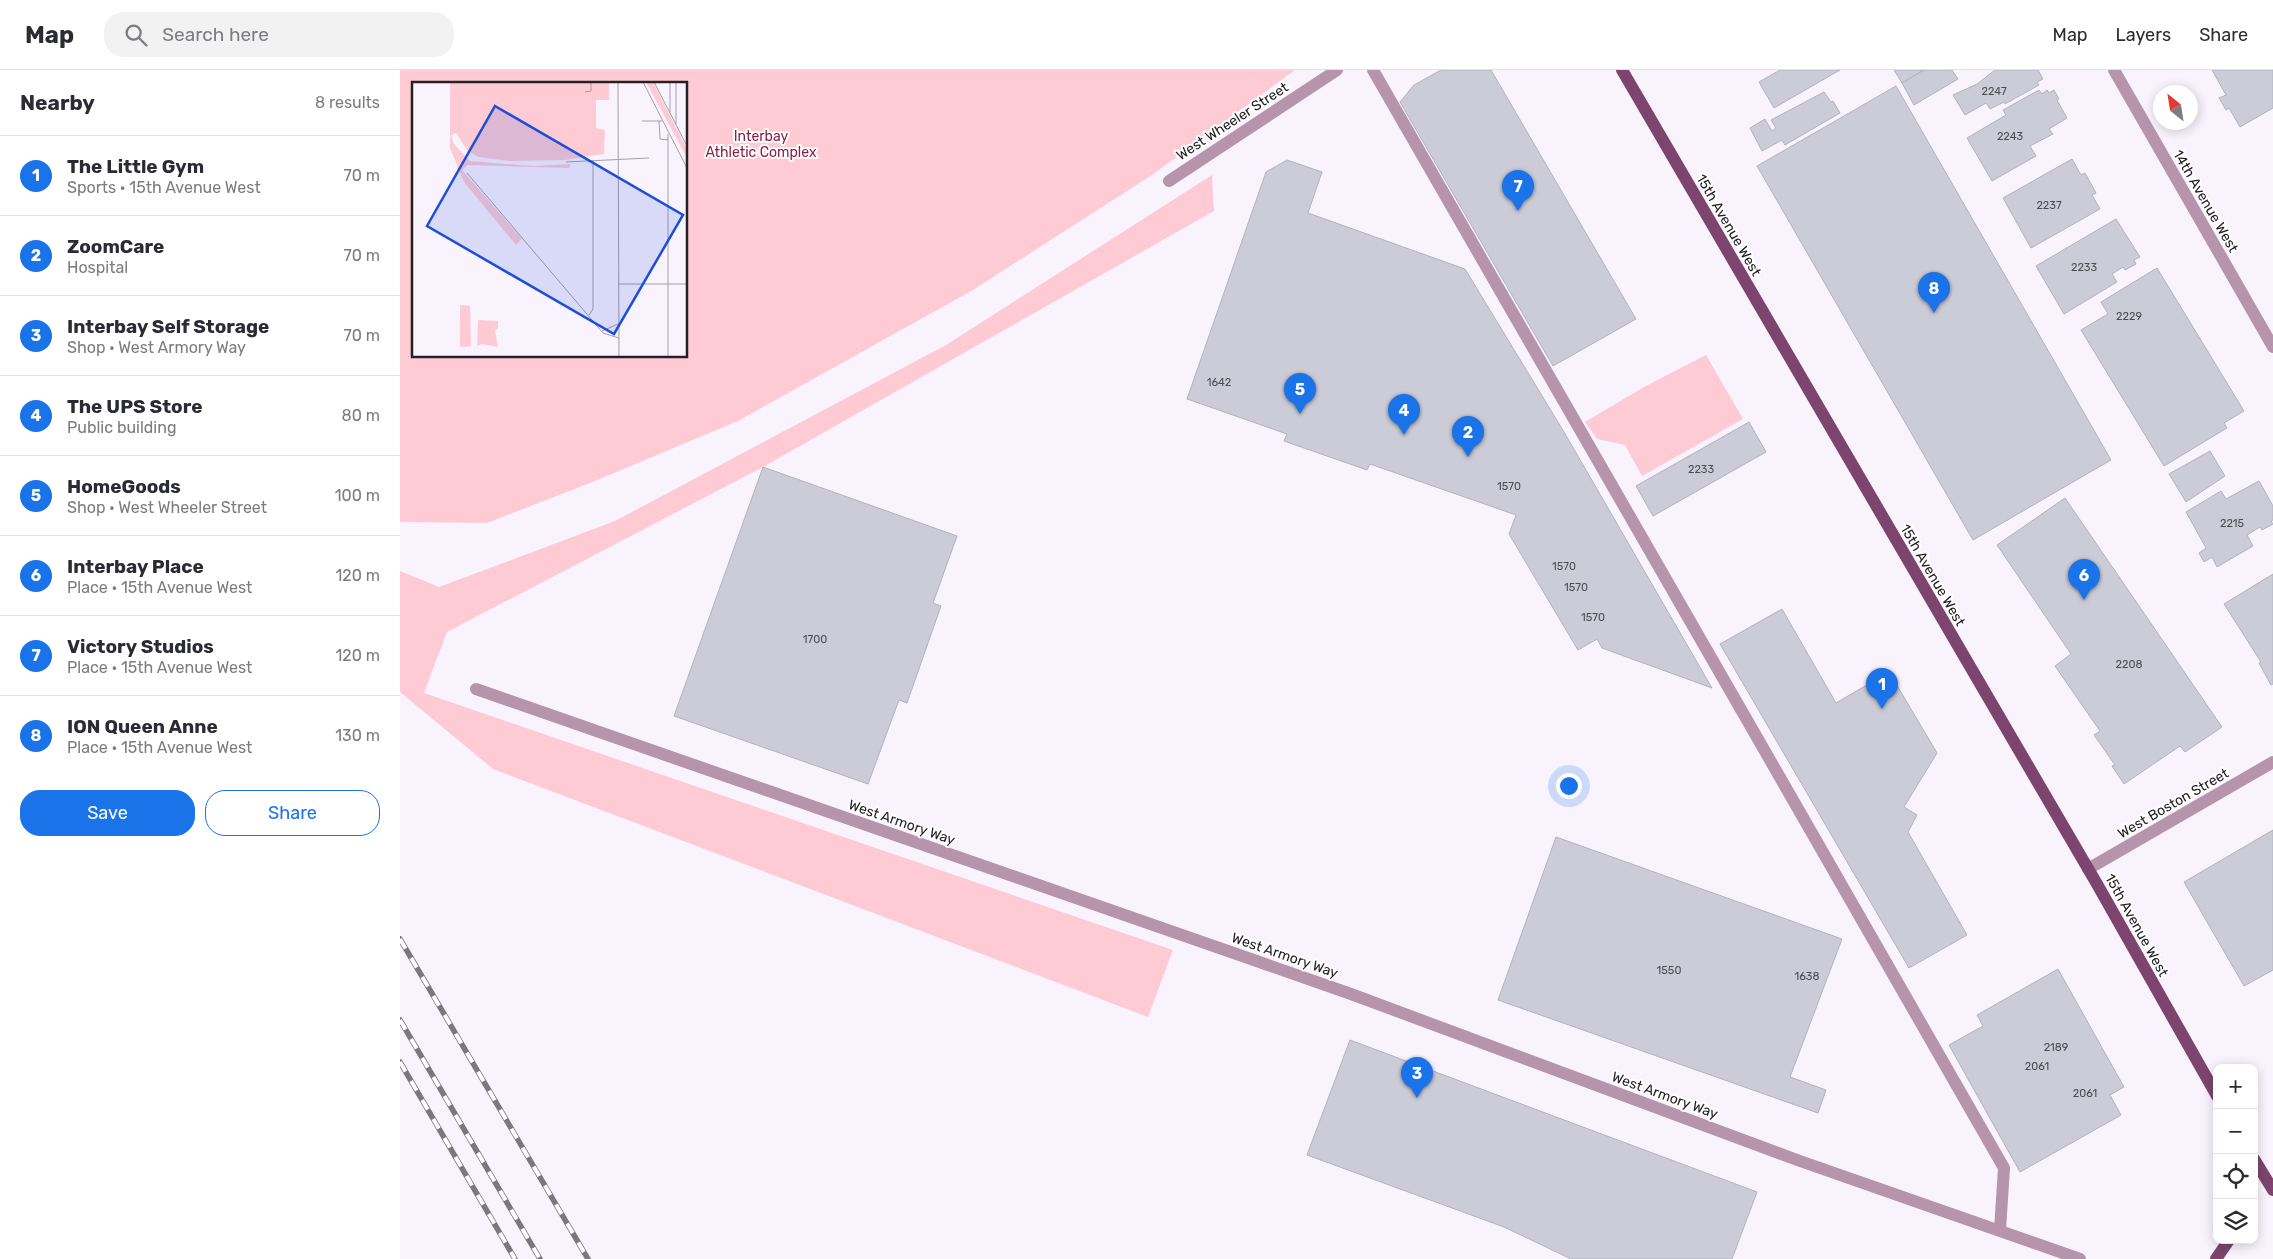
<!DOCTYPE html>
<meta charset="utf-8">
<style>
:root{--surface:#fff;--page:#f2f2f3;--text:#2b2b33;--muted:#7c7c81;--line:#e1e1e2;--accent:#1a73e8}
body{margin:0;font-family:Rubik,sans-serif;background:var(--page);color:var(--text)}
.controls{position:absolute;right:15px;bottom:15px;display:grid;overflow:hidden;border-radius:10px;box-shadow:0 2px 12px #0003}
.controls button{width:45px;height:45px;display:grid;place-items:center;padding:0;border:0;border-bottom:1px solid var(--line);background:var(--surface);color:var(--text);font:25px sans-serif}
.compass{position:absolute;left:1753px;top:15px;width:45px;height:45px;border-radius:50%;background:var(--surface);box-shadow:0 2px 12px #0003;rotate:330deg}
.you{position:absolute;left:1168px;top:715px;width:18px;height:18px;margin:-12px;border:4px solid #fff;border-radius:50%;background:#1a73e8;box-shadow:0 0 0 8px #1a73e833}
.badge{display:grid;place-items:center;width:32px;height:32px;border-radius:50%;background:var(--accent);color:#fff;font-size:16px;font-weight:700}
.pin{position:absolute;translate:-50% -41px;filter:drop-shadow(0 1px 2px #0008)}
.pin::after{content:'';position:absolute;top:26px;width:18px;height:15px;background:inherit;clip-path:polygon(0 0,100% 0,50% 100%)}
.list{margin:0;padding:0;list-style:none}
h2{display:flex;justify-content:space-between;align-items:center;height:65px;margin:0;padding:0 20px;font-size:21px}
h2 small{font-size:16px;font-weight:400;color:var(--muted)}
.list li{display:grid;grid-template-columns:32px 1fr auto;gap:15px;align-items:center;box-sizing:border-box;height:80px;padding:0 20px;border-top:1px solid var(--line)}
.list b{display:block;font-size:19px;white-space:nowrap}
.list p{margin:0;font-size:16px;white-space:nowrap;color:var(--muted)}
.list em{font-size:16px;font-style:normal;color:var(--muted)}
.actions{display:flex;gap:10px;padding:15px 20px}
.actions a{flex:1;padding:11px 0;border:1px solid var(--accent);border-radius:20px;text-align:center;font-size:18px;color:var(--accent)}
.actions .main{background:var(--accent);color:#fff}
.icon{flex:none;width:28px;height:28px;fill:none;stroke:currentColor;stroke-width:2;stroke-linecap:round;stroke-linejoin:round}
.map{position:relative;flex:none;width:1873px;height:1189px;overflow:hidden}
header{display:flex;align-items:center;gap:30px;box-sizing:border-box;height:70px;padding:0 25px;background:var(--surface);border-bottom:1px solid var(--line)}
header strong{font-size:24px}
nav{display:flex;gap:28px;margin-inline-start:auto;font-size:18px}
.search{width:350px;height:45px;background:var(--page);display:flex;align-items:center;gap:12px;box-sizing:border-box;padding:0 18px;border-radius:20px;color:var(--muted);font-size:19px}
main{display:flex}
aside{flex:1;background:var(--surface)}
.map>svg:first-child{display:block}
.green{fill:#fecbd5;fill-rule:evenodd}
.building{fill:#cbccd8;stroke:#b2b2be}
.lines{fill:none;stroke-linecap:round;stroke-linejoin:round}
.lane{stroke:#b695ac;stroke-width:12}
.street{stroke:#b695ac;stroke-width:12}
.primary{stroke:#7d456e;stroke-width:12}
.rail-casing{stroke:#7b777e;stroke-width:5.5}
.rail{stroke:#fff;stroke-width:4;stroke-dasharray:11;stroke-linecap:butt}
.labels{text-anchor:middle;stroke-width:4;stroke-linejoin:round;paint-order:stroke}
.number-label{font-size:11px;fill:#4e4c52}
.street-label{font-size:14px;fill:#242125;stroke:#fff}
.park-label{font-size:14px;fill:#892144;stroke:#fff}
.inset-road{fill:none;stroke:#a49fa7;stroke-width:1}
.view{fill:#1d4ed8;fill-opacity:0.15;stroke:#1d4ed8;stroke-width:2.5}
.inset-edge{fill:none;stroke:#242125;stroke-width:2.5}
</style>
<header>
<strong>Map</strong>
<div class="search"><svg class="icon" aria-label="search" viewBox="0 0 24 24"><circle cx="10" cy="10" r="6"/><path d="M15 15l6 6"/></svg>Search here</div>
<nav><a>Map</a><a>Layers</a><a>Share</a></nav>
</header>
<main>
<aside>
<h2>Nearby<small>8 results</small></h2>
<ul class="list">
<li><span class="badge">1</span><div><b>The Little Gym</b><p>Sports · 15th Avenue West</p></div><em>70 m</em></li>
<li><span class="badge">2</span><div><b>ZoomCare</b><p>Hospital</p></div><em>70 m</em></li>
<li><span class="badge">3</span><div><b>Interbay Self Storage</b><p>Shop · West Armory Way</p></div><em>70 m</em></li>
<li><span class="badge">4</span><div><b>The UPS Store</b><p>Public building</p></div><em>80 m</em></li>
<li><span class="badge">5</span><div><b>HomeGoods</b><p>Shop · West Wheeler Street</p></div><em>100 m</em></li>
<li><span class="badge">6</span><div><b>Interbay Place</b><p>Place · 15th Avenue West</p></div><em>120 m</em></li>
<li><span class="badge">7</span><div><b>Victory Studios</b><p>Place · 15th Avenue West</p></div><em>120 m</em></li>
<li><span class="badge">8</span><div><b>ION Queen Anne</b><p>Place · 15th Avenue West</p></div><em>130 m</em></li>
</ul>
<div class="actions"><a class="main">Save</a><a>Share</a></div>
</aside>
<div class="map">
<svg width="1873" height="1189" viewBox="0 0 1873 1189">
<rect width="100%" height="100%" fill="#f9f3fe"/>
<g class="green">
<path d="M0,0H895L752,105L573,220L338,351L195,411L87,453L0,452ZM14,14H286V286H14Z"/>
<path d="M812,105L814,141L363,397L47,562L24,623L773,880L748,947L93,699L0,622V501L39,517L215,451L546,275Z"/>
<path d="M1306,285L1343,349L1242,406L1225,375L1197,369L1185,352L1244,317Z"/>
</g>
<g class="building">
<path d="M1041,0H1091L1236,249L1153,296L1000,32L1014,15Z"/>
<path d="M1380,0H1440L1374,38L1359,12Z"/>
<path d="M1494,0H1524L1502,13Z"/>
<path d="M1524,0H1552L1558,9L1514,35L1502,13Z"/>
<path d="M1595,0H1638L1643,9L1637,12L1639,15L1605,34L1604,32L1590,39L1586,33L1565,45L1553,25L1577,14Z"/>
<path d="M1812,0H1873V38L1840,57L1829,38L1826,40L1819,28L1826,25Z"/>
<path d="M1496,16L1711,390L1573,470L1357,96Z"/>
<path d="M1639,20L1642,24L1647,20L1649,23L1654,20L1659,29L1657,30L1667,48L1649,59L1653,64L1630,76L1636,86L1592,111L1567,68L1606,45L1603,40Z"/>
<path d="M1424,22L1431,32L1433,31L1440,43L1385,75L1382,70L1362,81L1350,58L1365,49L1372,61L1376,58L1371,50Z"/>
<path d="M1672,89L1681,105L1685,103L1696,123L1692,125L1700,139L1631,178L1603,128Z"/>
<path d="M887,90L922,102L908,143L1065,199L1164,362L1312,618L1202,578L1197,569L1178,580L1109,464L1116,445L970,394L967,400L884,371L887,364L787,329L866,102Z"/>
<path d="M1716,149L1740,187L1734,190L1736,194L1725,200L1723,197L1712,204L1717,212L1664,244L1636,196Z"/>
<path d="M1757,198L1844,341L1824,353L1827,358L1764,396L1681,260L1708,244L1701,232Z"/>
<path d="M1349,352L1366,382L1253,446L1236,416Z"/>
<path d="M1810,381L1825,406L1786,432L1769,404Z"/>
<path d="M363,397L557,466L533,533L541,536L507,633L499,630L468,714L274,646Z"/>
<path d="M1859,411L1873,436V450L1871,451L1873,454L1862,460L1860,457L1847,465L1853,476L1817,497L1812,487L1804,492L1799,483L1806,478L1786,442L1821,421L1826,429Z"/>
<path d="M1665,428L1822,657L1785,682L1780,676L1724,714L1712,696L1715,695L1694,665L1700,661L1655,596L1671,584L1597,475Z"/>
<path d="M1873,504V614L1871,615L1859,593L1861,592L1824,534Z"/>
<path d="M1382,539L1436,633L1489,602L1537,683L1504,737L1517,745L1508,762L1567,865L1509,898L1320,574Z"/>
<path d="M1873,760V900L1844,916L1784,812Z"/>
<path d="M1156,767L1442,869L1390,1007L1426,1020L1418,1043L1098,930Z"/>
<path d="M1658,899L1724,1017L1710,1025L1721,1045L1620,1102L1549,975L1583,956L1577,945Z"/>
<path d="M950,970L1357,1122L1332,1189H1171L1104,1157L907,1085Z"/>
</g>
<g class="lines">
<path class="lane" d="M973,0C1184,365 1394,732 1604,1098L1600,1160"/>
<g class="street">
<path d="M1714,0L1873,277"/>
<path d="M769,111L937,0"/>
<path d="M76,619L951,924L1400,1091L1680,1189"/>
<path d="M1688,799L1873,692"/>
</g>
<g class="primary">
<path d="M1222,0L1697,814L1817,1026"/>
<path d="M1854,1089L1873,1120"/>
<path d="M1816,1189L1829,1170"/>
</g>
<defs>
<g id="rail">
<path d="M0,869L188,1189"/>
<path d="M0,950L140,1189"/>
<path d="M0,992L115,1189"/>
</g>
</defs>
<use href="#rail" class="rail-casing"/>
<use href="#rail" class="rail"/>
</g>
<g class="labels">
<g class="number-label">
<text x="1594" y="25">2247</text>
<text x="1610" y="70">2243</text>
<text x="1649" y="139">2237</text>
<text x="1684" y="201">2233</text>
<text x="1729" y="250">2229</text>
<text x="819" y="316">1642</text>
<text x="1301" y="403">2233</text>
<text x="1109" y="420">1570</text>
<text x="1832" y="457">2215</text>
<text x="1164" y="500">1570</text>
<text x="1176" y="521">1570</text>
<text x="1193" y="551">1570</text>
<text x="415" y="573">1700</text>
<text x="1729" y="598">2208</text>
<text x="1269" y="904">1550</text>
<text x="1407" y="910">1638</text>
<text x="1656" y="981">2189</text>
<text x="1637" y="1000">2061</text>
<text x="1685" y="1027">2061</text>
</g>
<g class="street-label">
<text transform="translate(832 51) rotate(-33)" y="5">West Wheeler Street</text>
<text transform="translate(1806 131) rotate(60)" y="5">14th Avenue West</text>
<text transform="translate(1329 155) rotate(60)" y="5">15th Avenue West</text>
<text transform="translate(1533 505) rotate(60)" y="5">15th Avenue West</text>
<text transform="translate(1773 733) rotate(-30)" y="5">West Boston Street</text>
<text transform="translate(502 752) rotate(19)" y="5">West Armory Way</text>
<text transform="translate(1737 855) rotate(61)" y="5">15th Avenue West</text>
<text transform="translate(885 885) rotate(19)" y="5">West Armory Way</text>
<text transform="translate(1265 1025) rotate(20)" y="5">West Armory Way</text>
</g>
<g class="park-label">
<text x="361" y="71">Interbay<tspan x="361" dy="16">Athletic Complex</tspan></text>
</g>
</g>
<g transform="translate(12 12)">
<rect width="275" height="275" fill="#f9f3fe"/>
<path d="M38,0H197V18H184V46L193,48L192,72L153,78L97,79L66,75L55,68L44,51L39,53L42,62L58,79L122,84L159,82L157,86L56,83L50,88L110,157L104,163L52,100L38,66ZM234,0H241L275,67V76ZM48,223L58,224L59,264L55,265H48ZM66,238L86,239V247L83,248L86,265L70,262L65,264Z" fill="#fecbd5"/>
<path class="inset-road" d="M206,0L207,275M231,0L275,86M242,0L275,64M173,10L179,9V0M258,30V0M230,39H250M247,39L248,57L256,58M264,42V0M154,80L237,76M55,91L191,251L207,256M206,202H275M177,233L181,227V78M190,249L206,242M256,275V52"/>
<path class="view" d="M83,24L271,133L202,252L15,144Z"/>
<rect width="275" height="275" class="inset-edge"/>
</g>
</svg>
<div class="controls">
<button>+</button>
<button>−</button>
<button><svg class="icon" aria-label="locate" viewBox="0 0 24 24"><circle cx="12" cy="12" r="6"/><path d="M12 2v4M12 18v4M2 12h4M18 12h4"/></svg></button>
<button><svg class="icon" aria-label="layers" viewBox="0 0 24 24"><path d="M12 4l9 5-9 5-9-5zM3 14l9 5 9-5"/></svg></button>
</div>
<svg class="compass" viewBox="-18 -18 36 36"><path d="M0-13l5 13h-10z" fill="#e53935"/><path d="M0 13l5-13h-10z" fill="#7c7c81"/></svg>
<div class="you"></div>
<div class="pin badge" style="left:1482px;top:639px">1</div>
<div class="pin badge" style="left:1068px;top:387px">2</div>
<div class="pin badge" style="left:1017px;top:1028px">3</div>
<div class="pin badge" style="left:1004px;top:365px">4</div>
<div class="pin badge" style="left:900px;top:344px">5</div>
<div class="pin badge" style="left:1684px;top:530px">6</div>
<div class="pin badge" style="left:1118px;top:141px">7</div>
<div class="pin badge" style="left:1534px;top:243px">8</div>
</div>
</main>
